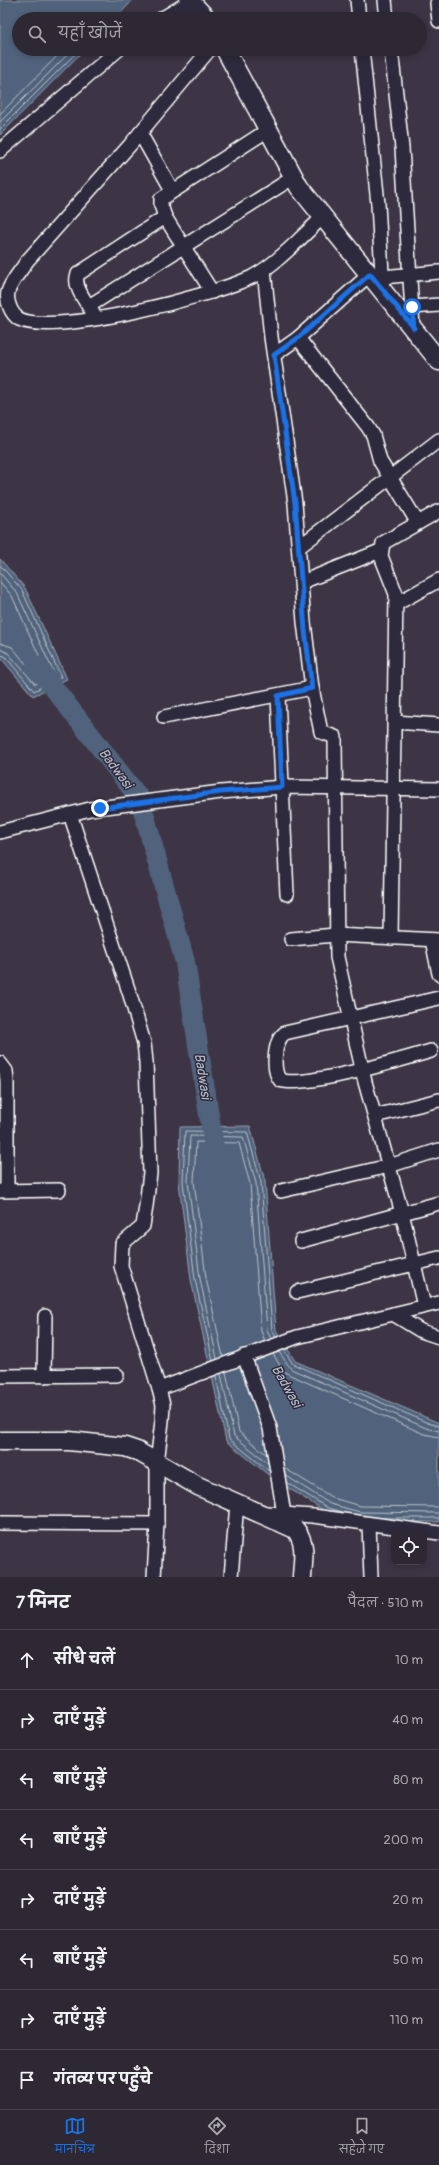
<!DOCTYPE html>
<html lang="hi">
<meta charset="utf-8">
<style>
:root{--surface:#2e2834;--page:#36303c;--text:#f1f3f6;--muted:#a7a6ac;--line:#49444f;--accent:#1a73e8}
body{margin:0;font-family:Pangolin,"Playpen Sans Deva",sans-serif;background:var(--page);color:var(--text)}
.controls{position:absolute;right:12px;bottom:12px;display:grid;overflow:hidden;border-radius:8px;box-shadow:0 2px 6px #0003}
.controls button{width:36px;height:36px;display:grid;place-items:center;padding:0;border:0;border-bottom:1px solid var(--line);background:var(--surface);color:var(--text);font:20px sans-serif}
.stop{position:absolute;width:12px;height:12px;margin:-9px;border:3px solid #1a73e8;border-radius:50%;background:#fff}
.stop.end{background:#1a73e8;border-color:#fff;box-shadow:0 1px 4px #0008}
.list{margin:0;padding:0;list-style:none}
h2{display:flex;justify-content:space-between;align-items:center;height:52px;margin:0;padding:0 16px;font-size:17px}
h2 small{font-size:13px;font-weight:400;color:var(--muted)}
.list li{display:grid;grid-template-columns:26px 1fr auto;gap:12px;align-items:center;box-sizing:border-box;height:60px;padding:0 16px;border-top:1px solid var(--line)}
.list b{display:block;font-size:15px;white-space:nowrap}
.list em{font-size:13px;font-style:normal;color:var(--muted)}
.icon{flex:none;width:22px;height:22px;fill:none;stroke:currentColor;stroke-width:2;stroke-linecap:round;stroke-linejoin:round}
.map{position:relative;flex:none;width:439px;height:1577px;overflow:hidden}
.search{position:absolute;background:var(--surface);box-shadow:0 2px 6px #0003;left:12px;right:12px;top:12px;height:44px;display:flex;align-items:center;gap:10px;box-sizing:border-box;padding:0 14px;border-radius:22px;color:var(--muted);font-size:15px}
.sheet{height:532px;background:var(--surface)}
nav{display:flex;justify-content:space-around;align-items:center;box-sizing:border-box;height:56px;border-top:1px solid var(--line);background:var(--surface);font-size:11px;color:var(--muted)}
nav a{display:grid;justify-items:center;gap:2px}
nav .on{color:var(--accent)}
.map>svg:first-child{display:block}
.water{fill:#51647c;stroke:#97a2b0}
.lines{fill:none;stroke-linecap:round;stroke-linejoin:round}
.shore{stroke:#b9c1cb;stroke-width:1}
.river{stroke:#51647c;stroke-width:20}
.street-casing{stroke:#fff;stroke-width:16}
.secondary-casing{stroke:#fff;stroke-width:21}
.street{stroke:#2f2a3d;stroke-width:13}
.secondary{stroke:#2f2a3d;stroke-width:18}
.route{stroke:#1a73e8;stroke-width:5}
.labels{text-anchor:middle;stroke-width:3;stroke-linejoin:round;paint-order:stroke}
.water-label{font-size:14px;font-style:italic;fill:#b1b9c4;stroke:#2f2a3d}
</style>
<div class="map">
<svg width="439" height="1577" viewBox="0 0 439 1577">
<rect width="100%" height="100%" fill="#3d3545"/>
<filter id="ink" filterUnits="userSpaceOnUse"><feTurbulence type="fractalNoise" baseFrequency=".025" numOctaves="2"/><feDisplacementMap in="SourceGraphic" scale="8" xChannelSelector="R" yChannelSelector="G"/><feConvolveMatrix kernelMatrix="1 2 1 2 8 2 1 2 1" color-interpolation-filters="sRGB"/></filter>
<g filter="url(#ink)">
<g class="water">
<path d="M0,0H133L115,19H19V49H85L0,135Z"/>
<path d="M0,559L25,588L67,679L33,696L0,657Z"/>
<path d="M250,1126L265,1181L276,1330L295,1361L439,1423V1522L359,1521L326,1512L271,1477L226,1441L191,1280L179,1182L180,1127Z"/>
</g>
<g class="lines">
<g class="shore">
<path d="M0,114L64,49"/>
<path d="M0,122L73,49"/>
<path d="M0,129L80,49"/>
<path d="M0,565L22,590L61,677L34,691L5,656L0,655"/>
<path d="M0,573L17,593L55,675L35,684L8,653L0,649"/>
<path d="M0,582L12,596L47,673L37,677L12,647L0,643"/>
<path d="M284,1350L293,1364L428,1423L439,1426"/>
<path d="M279,1352L291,1369L426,1428L439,1431"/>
<path d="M273,1354L282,1369L288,1374L424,1434L439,1437"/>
<path d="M223,1357L206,1278L194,1181L196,1142L239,1143L250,1184L261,1331L265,1341"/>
<path d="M217,1359L200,1279L188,1181L190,1136L243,1137L256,1183L267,1330L271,1339"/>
<path d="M213,1361L195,1279L183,1182L185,1131L247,1132L261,1182L272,1330L276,1337"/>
<path d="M226,1372L239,1432L267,1455"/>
<path d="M221,1374L234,1436L268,1463"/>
<path d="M216,1376L229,1439L269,1471"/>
<path d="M284,1468L333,1498L360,1506L439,1507"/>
<path d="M285,1475L330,1504L360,1512L439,1513"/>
<path d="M286,1482L328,1508L342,1512"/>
<path d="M381,1518H439"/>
</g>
<path class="river" d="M36,665L140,799L185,962L215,1153"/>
<defs>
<g id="street">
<path d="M357,0L359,19"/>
<path d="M385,0L387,19"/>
<path d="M437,3L439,21"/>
<path d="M161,19L191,1"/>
<path d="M210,49L130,145L27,261C21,271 11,281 8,292C6,301 11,314 19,319C56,337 214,295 252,277C277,264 302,236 323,217"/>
<path d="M362,49L378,204L383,291"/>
<path d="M391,49L402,148L413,328"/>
<path d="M140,133L172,190"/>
<path d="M0,151L119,49"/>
<path d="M264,270L271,337L295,503L304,622L312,688L321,732L335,737L337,957L365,1082L402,1213L424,1306"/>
<path d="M382,277L439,272"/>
<path d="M212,292L165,217L161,205V199L268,130"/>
<path d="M89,306L294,177"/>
<path d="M412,307L439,305"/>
<path d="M93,313C87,303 72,286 78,274L165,217"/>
<path d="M298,338L368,427L373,435L380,461L418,523"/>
<path d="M274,355L298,338L370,274"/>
<path d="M299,547L439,440"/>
<path d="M302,582L380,551"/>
<path d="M396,604L439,580"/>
<path d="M278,696L287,894"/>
<path d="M164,717L312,688"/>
<path d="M394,722L439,725"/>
<path d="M70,814L130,995L144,1043L146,1062L150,1173L146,1206L143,1226L122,1244L121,1266L159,1389L163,1405L162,1421L157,1463V1524L154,1577"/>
<path d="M0,832L90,809L221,792L282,787L439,789"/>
<path d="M391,938L396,594L381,556L383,543L439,511"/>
<path d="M291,939L335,935L439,940"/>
<path d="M432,940L439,974"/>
<path d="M431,1051C404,1059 302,1089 280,1080C272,1070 274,1040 285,1033L439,998"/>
<path d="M0,1063L6,1071L7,1081V1190"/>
<path d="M375,1116L439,1100"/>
<path d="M0,1191L59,1190"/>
<path d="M281,1191L389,1166L439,1150"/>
<path d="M301,1241L439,1203"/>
<path d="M297,1292L439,1258"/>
<path d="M393,1314L421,1331L439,1337"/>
<path d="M244,1356L270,1428L284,1514"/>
<path d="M0,1376L117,1375"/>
<path d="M44,1376L45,1316"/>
<path d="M159,1389L297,1337L439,1303"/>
<path d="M266,1513L313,1516L439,1533"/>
<path d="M0,1523L157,1524"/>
<path d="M369,1525L371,1577"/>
<path d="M231,1577L237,1503"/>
</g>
<g id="secondary">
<path d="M189,0L207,19"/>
<path d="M225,49L299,187L439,361"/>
<path d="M0,1441H69L125,1447L137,1451L198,1486L295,1529C307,1543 303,1559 302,1577"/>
</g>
</defs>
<use href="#street" class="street-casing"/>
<use href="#secondary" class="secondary-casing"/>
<use href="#street" class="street"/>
<use href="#secondary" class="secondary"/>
</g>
</g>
<g class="lines" filter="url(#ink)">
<path class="route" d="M100,808L221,792L282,787L278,696L312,688L305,630L295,503L274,355L298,338L370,274L414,328L412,307"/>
</g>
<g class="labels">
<g class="water-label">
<text transform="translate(116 768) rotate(53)" y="5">Badwasi</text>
<text transform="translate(203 1076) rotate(81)" y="5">Badwasi</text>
<text transform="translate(287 1386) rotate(60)" y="5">Badwasi</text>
</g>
</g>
</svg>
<div class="controls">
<button><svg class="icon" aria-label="locate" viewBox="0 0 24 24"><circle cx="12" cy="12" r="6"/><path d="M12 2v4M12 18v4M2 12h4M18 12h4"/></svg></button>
</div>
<div class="stop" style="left:412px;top:307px"></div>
<div class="stop end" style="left:100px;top:808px"></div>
<div class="search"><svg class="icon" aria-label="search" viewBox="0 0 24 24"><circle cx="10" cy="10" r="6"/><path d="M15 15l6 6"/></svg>यहाँ खोजें</div>
</div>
<section class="sheet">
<h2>7 मिनट<small>पैदल · 510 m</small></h2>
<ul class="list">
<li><svg class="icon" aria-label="ahead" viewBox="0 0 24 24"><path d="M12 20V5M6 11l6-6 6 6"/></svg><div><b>सीधे चलें</b></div><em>10 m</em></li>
<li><svg class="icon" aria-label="right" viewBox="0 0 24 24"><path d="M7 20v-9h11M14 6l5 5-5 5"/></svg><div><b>दाएँ मुड़ें</b></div><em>40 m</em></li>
<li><svg class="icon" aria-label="left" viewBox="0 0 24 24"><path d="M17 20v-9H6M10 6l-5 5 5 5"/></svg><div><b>बाएँ मुड़ें</b></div><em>80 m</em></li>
<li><svg class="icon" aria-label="left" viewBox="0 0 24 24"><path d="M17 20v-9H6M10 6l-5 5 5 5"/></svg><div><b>बाएँ मुड़ें</b></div><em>200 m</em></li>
<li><svg class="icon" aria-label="right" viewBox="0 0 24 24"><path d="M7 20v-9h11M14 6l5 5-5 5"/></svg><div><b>दाएँ मुड़ें</b></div><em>20 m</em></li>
<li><svg class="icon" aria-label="left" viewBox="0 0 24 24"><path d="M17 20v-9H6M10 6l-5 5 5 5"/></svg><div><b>बाएँ मुड़ें</b></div><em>50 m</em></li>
<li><svg class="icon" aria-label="right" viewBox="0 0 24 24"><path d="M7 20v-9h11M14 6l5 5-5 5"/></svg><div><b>दाएँ मुड़ें</b></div><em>110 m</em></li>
<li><svg class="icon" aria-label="arrive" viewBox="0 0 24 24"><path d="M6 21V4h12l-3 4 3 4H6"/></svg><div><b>गंतव्य पर पहुँचे</b></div></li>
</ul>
</section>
<nav>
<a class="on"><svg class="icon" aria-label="map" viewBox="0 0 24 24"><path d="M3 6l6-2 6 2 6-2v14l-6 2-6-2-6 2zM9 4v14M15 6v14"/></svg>मानचित्र</a>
<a><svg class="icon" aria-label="directions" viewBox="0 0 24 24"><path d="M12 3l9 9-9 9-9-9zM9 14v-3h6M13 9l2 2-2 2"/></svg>दिशा</a>
<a><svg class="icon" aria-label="saved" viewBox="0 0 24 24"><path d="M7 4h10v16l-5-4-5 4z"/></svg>सहेजे गए</a>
</nav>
